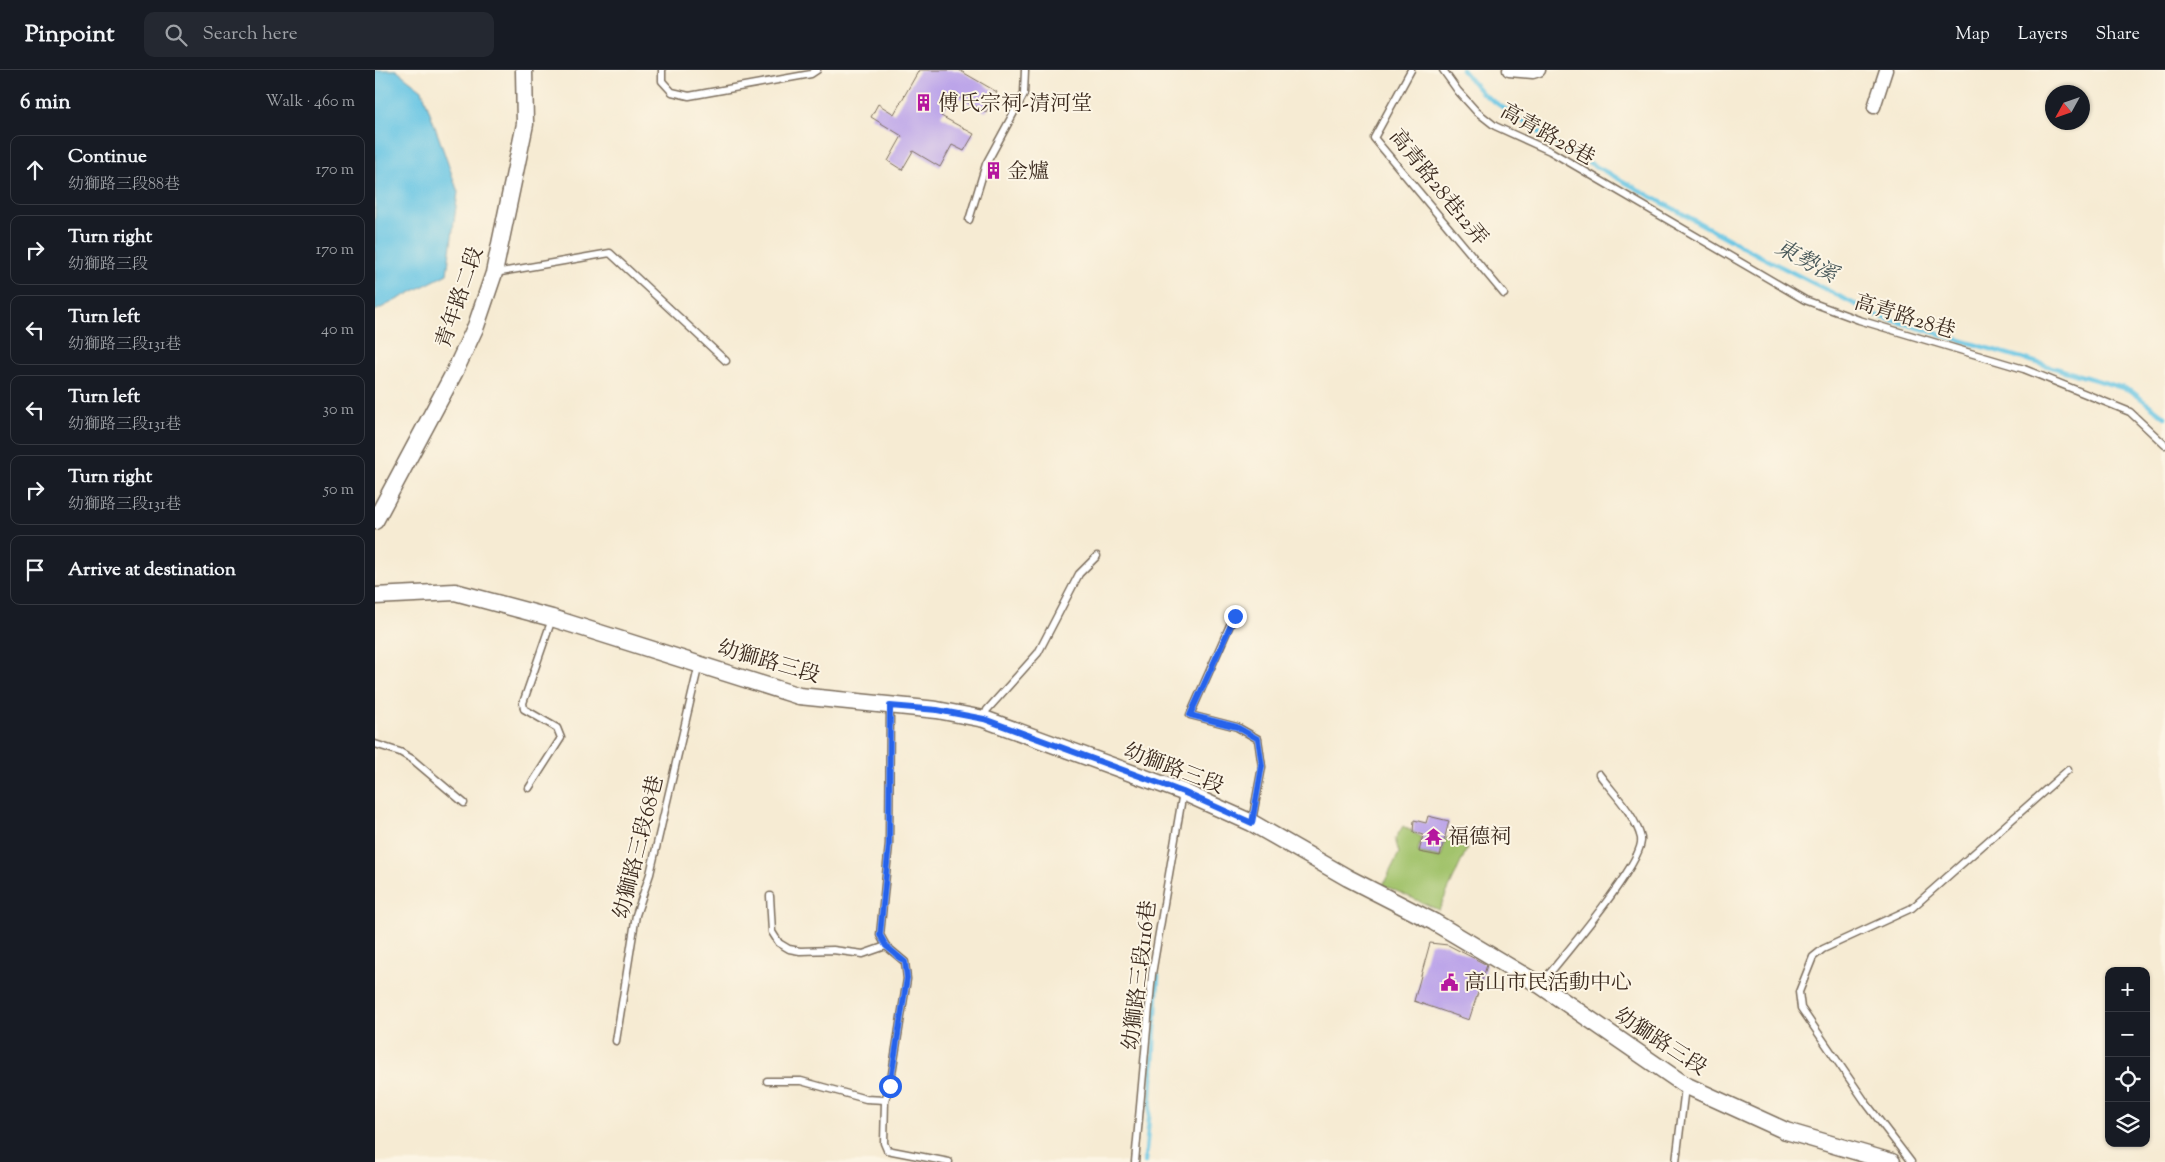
<!DOCTYPE html>
<meta charset="utf-8">
<style>
:root{--surface:#171b24;--page:#242831;--text:#f1f3f6;--muted:#9ea1a6;--line:#363941}
body{margin:0;font-family:"Sorts Mill Goudy","Noto Serif TC",serif;background:var(--page);color:var(--text)}
.controls{position:absolute;right:15px;bottom:15px;display:grid;overflow:hidden;border-radius:10px;box-shadow:0 1px 4px #0004}
.controls button{width:45px;height:45px;display:grid;place-items:center;padding:0;border:0;border-bottom:1px solid var(--line);background:var(--surface);color:var(--text);font:25px sans-serif}
.compass{position:absolute;left:1670px;top:15px;width:45px;height:45px;border-radius:50%;background:var(--surface);box-shadow:0 1px 4px #0004;rotate:230deg}
.stop{position:absolute;width:15px;height:15px;margin:-11px;border:4px solid #2563eb;border-radius:50%;background:#fff}
.stop.end{background:#2563eb;border-color:#fff;box-shadow:0 1px 5px #0008}
.list{margin:0;padding:0;list-style:none}
h2{display:flex;justify-content:space-between;align-items:center;height:65px;margin:0;padding:0 20px;font-size:21px}
h2 small{font-size:16px;font-weight:400;color:var(--muted)}
.list li{display:grid;grid-template-columns:32px 1fr auto;gap:15px;align-items:center;box-sizing:border-box;height:70px;margin:0 10px 10px;padding:0 10px;border:1px solid var(--line);border-radius:10px}
.list b{display:block;font-size:19px;white-space:nowrap}
.list p{margin:0;font-size:16px;white-space:nowrap;color:var(--muted)}
.list em{font-size:16px;font-style:normal;color:var(--muted)}
.icon{flex:none;width:28px;height:28px;fill:none;stroke:currentColor;stroke-width:2;stroke-linecap:round;stroke-linejoin:round}
.map{position:relative;flex:none;width:1790px;height:1092px;overflow:hidden}
header{display:flex;align-items:center;gap:30px;box-sizing:border-box;height:70px;padding:0 25px;background:var(--surface);border-bottom:1px solid var(--line)}
header strong{font-size:24px}
nav{display:flex;gap:28px;margin-inline-start:auto;font-size:18px}
.search{width:350px;height:45px;background:var(--page);display:flex;align-items:center;gap:12px;box-sizing:border-box;padding:0 18px;border-radius:10px;color:var(--muted);font-size:19px}
main{display:flex}
aside{flex:1;background:var(--surface)}
.map>svg:first-child{display:block}
.green{fill:#a2c36c;stroke:#6e7645}
.water{fill:#66c5e4;stroke:#507881}
.lines{fill:none;stroke-linecap:round;stroke-linejoin:round}
.stream{stroke:#66c5e4;stroke-width:4.5}
.building{fill:#baa2e9}
.service-casing{stroke:#7c6e5d;stroke-width:9}
.minor-casing{stroke:#7c6e5d;stroke-width:15}
.tertiary-casing{stroke:#7c6e5d;stroke-width:19}
.service{stroke:#fff;stroke-width:6}
.minor{stroke:#fff;stroke-width:12}
.tertiary{stroke:#fff;stroke-width:16}
.route{stroke:#2563eb;stroke-width:6}
.labels{text-anchor:middle;stroke-width:4;stroke-linejoin:round;paint-order:stroke}
.poi-label{font-size:21px;fill:#3b2a1e;stroke:#fcf5e5;text-anchor:start}
.street-label{font-size:21px;fill:#3b2a1e;stroke:#fcf5e5}
.water-label{font-size:22px;font-style:italic;fill:#485859;stroke:#fcf5e5}
</style>
<header>
<strong>Pinpoint</strong>
<div class="search"><svg class="icon" aria-label="search" viewBox="0 0 24 24"><circle cx="10" cy="10" r="6"/><path d="M15 15l6 6"/></svg>Search here</div>
<nav><a>Map</a><a>Layers</a><a>Share</a></nav>
</header>
<main>
<aside>
<h2>6 min<small>Walk · 460 m</small></h2>
<ul class="list">
<li><svg class="icon" aria-label="ahead" viewBox="0 0 24 24"><path d="M12 20V5M6 11l6-6 6 6"/></svg><div><b>Continue</b><p>幼獅路三段88巷</p></div><em>170 m</em></li>
<li><svg class="icon" aria-label="right" viewBox="0 0 24 24"><path d="M7 20v-9h11M14 6l5 5-5 5"/></svg><div><b>Turn right</b><p>幼獅路三段</p></div><em>170 m</em></li>
<li><svg class="icon" aria-label="left" viewBox="0 0 24 24"><path d="M17 20v-9H6M10 6l-5 5 5 5"/></svg><div><b>Turn left</b><p>幼獅路三段131巷</p></div><em>40 m</em></li>
<li><svg class="icon" aria-label="left" viewBox="0 0 24 24"><path d="M17 20v-9H6M10 6l-5 5 5 5"/></svg><div><b>Turn left</b><p>幼獅路三段131巷</p></div><em>30 m</em></li>
<li><svg class="icon" aria-label="right" viewBox="0 0 24 24"><path d="M7 20v-9h11M14 6l5 5-5 5"/></svg><div><b>Turn right</b><p>幼獅路三段131巷</p></div><em>50 m</em></li>
<li><svg class="icon" aria-label="arrive" viewBox="0 0 24 24"><path d="M6 21V4h12l-3 4 3 4H6"/></svg><div><b>Arrive at destination</b></div></li>
</ul>
</aside>
<div class="map">
<svg width="1790" height="1092" viewBox="0 0 1790 1092">
<rect width="100%" height="100%" fill="#fcf5e5"/>
<filter id="ink" filterUnits="userSpaceOnUse"><feTurbulence type="fractalNoise" baseFrequency=".02" numOctaves="2"/><feDisplacementMap in="SourceGraphic" scale="10" xChannelSelector="R" yChannelSelector="G"/><feConvolveMatrix kernelMatrix="1 2 1 2 8 2 1 2 1" color-interpolation-filters="sRGB"/></filter>
<filter id="wash" filterUnits="userSpaceOnUse"><feTurbulence type="fractalNoise" baseFrequency=".0096" numOctaves="4" result="noise"/><feDisplacementMap in="SourceGraphic" scale="20" xChannelSelector="R" yChannelSelector="G"/><feGaussianBlur stdDeviation="1.12" result="paint"/><feColorMatrix in="noise" values="0 0 0 0 0 0 0 0 0 0 0 0 0 0 0 0 0 1.4 0 .05"/><feComposite in="paint" operator="in"/></filter>
<g filter="url(#wash)">
<rect width="100%" height="100%" fill="#f6ebd3"/>
<path class="green" d="M1028,756L1046,767L1043,782L1066,787L1071,767L1092,779L1064,840L1008,815L1024,783L1020,769Z"/>
<path class="water" d="M0,0H21L47,20L83,122L72,204L0,241Z"/>
<g class="lines">
<g class="stream">
<path d="M1087,0L1108,24L1189,79L1385,186L1503,246L1755,320L1790,347"/>
<path d="M770,1092L776,1027L783,906"/>
</g>
</g>
<g id="blocks">
<g class="building">
<path d="M544,0H584L622,22L611,42L578,24L566,46L599,64L589,81L577,75L565,97L538,81L527,100L513,91L527,66L496,47L503,34L519,44Z"/>
<path d="M1053,746L1074,751L1065,786L1044,782L1048,765L1038,762L1039,750L1051,753Z"/>
<path d="M1055,873L1073,875L1112,895L1094,950L1039,931Z"/>
</g>
</g>
</g>
<g filter="url(#ink)">
<use href="#blocks" fill-opacity="0" stroke="#7c6e5d" stroke-width="1"/>
<g class="lines">
<defs>
<g id="service">
<path d="M287,0V11L297,22L314,26L436,4L442,0"/>
<path d="M1036,0L999,68L1129,224"/>
<path d="M1068,0L1083,21L1101,41L1120,56L1175,81L1430,230L1484,250L1649,299L1755,342L1790,375"/>
<path d="M594,150L611,94L649,24L650,0"/>
<path d="M120,203L235,183L351,291"/>
<path d="M859,546L815,645L862,657L883,669L887,697L877,751"/>
<path d="M609,648L612,640L663,583L704,504L722,486"/>
<path d="M0,674L25,682L37,689L89,733"/>
<path d="M154,718L186,668L182,658L149,639L148,633L177,549"/>
<path d="M395,826L397,862L404,873L414,879L425,881L458,880L488,884L511,876"/>
<path d="M1166,914C1183,892 1271,791 1266,768C1260,744 1238,723 1224,704"/>
<path d="M241,971L261,845L275,804L324,594"/>
<path d="M392,1011H426L491,1029L510,1030L515,1016L532,909L530,892L511,876L505,865L514,774L515,637"/>
<path d="M510,1030L509,1073L512,1080L574,1092"/>
<path d="M760,1092L777,904L808,722"/>
<path d="M1301,1092L1310,1017"/>
<path d="M1536,1092L1491,1033L1426,938L1424,922L1438,887L1448,879L1537,838L1693,700"/>
</g>
<g id="minor">
<path d="M1134,0L1158,2L1164,0"/>
<path d="M1499,37L1511,0"/>
</g>
<g id="tertiary">
<path d="M0,451L79,303L101,256L119,203L150,54L149,0"/>
<path d="M0,526L80,522L177,548L424,626L562,640L609,649L808,722L877,753L973,808L1059,852L1165,915L1310,1015L1411,1061L1517,1092"/>
</g>
</defs>
<use href="#service" class="service-casing"/>
<use href="#minor" class="minor-casing"/>
<use href="#tertiary" class="tertiary-casing"/>
<use href="#service" class="service"/>
<use href="#minor" class="minor"/>
<use href="#tertiary" class="tertiary"/>
</g>
</g>
<g class="lines" filter="url(#ink)">
<path class="route" d="M515,1016L532,908L530,892L511,876L505,865L514,774L515,636L562,640L609,649L808,722L877,753L887,696L883,669L862,657L815,645L860,546"/>
</g>
<defs>
<symbol id="building-bare" viewBox="-9 -9 18 18"><path d="M-4-6H4V6H1V3H-1V6H-4ZM-2.5-4.3h1.7v1.8h-1.7ZM.8-4.3h1.7v1.8H.8ZM-2.5-1h1.7V.8h-1.7ZM.8-1h1.7V.8H.8Z" fill="#b5179e" stroke="#fcf5e5" stroke-width="2.5" paint-order="stroke"/></symbol>
<symbol id="temple-bare" viewBox="-9 -9 18 18"><path d="M0-6L5-2H3V0L6.5 2.5H4V6H1.5V3h-3V6H-4V2.5H-6.5L-3 0V-2H-5Z" fill="#b5179e" stroke="#fcf5e5" stroke-width="2.5" paint-order="stroke"/></symbol>
<symbol id="civic-bare" viewBox="-9 -9 18 18"><path d="M-.6-6.5H3V-4.5H.6V-3L4-1V1h2V6H-6V1h2V-1L-.6-3ZM-1.2 2.5V6h2.4V2.5Z" fill="#b5179e" stroke="#fcf5e5" stroke-width="2.5" paint-order="stroke"/></symbol>
</defs>
<g fill-rule="evenodd">
<use href="#building-bare" x="536" y="20" width="25" height="25"/>
<use href="#building-bare" x="606" y="88" width="25" height="25"/>
<use href="#temple-bare" x="1046" y="754" width="25" height="25"/>
<use href="#civic-bare" x="1062" y="900" width="25" height="25"/>
</g>
<g class="labels">
<g class="poi-label">
<text x="563" y="40">傅氏宗祠-清河堂</text>
<text x="632" y="108">金爐</text>
<text x="1073" y="773">福德祠</text>
<text x="1089" y="919">高山市民活動中心</text>
</g>
<g class="street-label">
<text transform="translate(1173 64) rotate(29)" y="7">高青路28巷</text>
<text transform="translate(1064 117) rotate(51)" y="7">高青路28巷12弄</text>
<text transform="translate(84 227) rotate(-71)" y="7">青年路二段</text>
<text transform="translate(1530 246) rotate(17)" y="7">高青路28巷</text>
<text transform="translate(394 591) rotate(16)" y="7">幼獅路三段</text>
<text transform="translate(799 698) rotate(21)" y="7">幼獅路三段</text>
<text transform="translate(263 777) rotate(-76)" y="7">幼獅路三段68巷</text>
<text transform="translate(764 905) rotate(-83)" y="7">幼獅路三段116巷</text>
<text transform="translate(1286 971) rotate(33)" y="7">幼獅路三段</text>
</g>
<g class="water-label">
<text transform="translate(1432 190) rotate(28)" y="8">東勢溪</text>
</g>
</g>
</svg>
<div class="controls">
<button>+</button>
<button>−</button>
<button><svg class="icon" aria-label="locate" viewBox="0 0 24 24"><circle cx="12" cy="12" r="6"/><path d="M12 2v4M12 18v4M2 12h4M18 12h4"/></svg></button>
<button><svg class="icon" aria-label="layers" viewBox="0 0 24 24"><path d="M12 4l9 5-9 5-9-5zM3 14l9 5 9-5"/></svg></button>
</div>
<svg class="compass" viewBox="-18 -18 36 36"><path d="M0-13l5 13h-10z" fill="#e53935"/><path d="M0 13l5-13h-10z" fill="#9ea1a6"/></svg>
<div class="stop" style="left:515px;top:1016px"></div>
<div class="stop end" style="left:860px;top:546px"></div>
</div>
</main>
